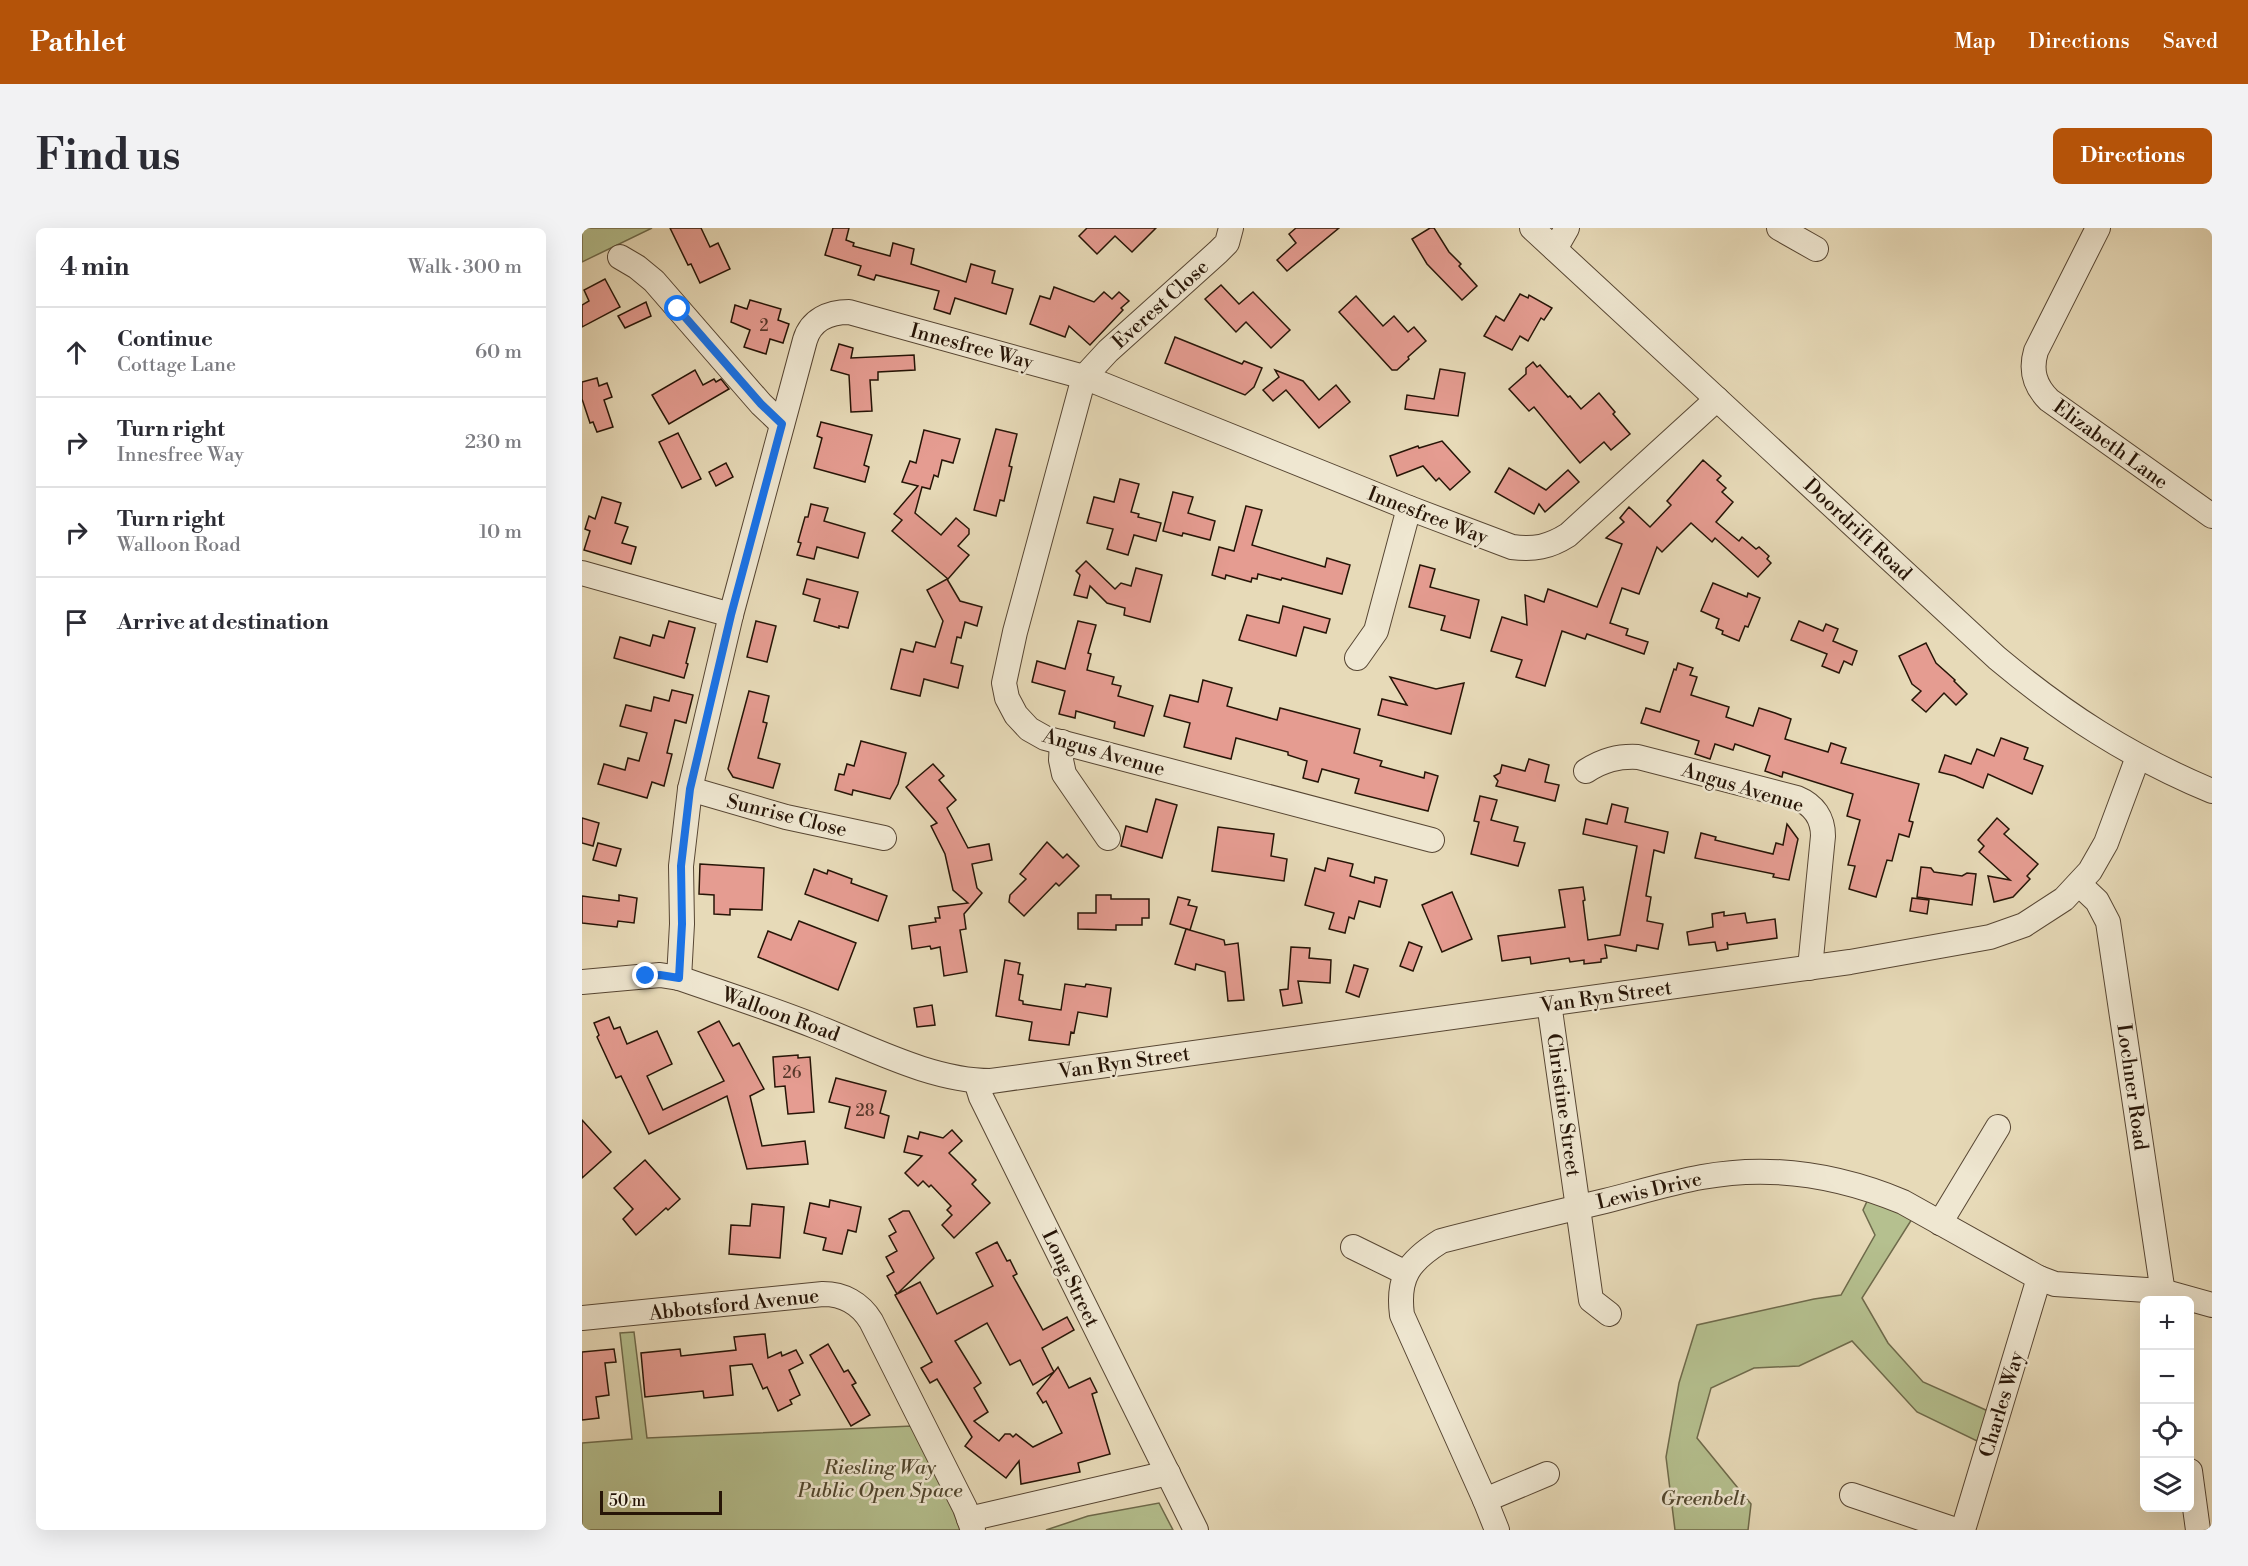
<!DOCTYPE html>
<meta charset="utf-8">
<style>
:root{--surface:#fff;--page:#f2f2f3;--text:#2b2b33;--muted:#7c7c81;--line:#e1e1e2;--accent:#b45309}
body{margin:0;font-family:"Libre Bodoni",serif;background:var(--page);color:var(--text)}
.controls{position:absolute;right:18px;bottom:18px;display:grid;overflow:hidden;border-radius:9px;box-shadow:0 6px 24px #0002}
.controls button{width:54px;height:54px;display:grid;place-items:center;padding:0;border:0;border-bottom:2px solid var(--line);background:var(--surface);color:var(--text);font:30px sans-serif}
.scale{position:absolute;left:18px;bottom:15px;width:122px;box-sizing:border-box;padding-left:6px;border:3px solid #271507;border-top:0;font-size:16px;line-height:21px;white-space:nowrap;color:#271507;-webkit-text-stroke:4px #efe7d1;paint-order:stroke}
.stop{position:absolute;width:18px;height:18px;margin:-14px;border:4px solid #1a73e8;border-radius:50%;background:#fff}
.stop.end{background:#1a73e8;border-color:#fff;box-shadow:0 2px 6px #0008}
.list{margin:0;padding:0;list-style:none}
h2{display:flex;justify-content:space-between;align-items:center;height:78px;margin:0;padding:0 24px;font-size:26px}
h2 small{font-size:20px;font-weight:400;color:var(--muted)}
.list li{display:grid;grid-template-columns:39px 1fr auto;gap:18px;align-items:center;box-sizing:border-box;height:90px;padding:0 24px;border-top:2px solid var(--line)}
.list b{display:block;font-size:22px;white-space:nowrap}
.list p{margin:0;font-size:20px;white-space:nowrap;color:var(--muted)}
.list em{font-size:20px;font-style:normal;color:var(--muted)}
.icon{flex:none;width:33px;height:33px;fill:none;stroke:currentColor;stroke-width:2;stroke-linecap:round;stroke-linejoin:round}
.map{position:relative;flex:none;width:1630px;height:1302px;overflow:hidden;border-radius:9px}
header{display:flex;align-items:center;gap:36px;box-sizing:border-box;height:84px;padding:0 30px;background:var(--accent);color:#fff}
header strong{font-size:28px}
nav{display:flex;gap:33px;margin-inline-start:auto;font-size:21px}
.intro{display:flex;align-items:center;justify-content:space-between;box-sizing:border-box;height:144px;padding:0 36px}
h1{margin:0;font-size:42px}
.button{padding:15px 27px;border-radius:9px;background:var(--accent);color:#fff;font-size:21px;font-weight:700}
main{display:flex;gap:36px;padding:0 36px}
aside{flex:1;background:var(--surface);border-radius:9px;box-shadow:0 6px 24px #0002}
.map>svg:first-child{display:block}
.green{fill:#b5c08f;stroke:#6e6a4b;stroke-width:1.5}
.building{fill:#e59c91;stroke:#271507;stroke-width:1.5}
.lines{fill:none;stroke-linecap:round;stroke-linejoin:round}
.minor-casing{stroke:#574633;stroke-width:26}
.minor{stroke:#efe7d1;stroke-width:24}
.route{stroke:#1a73e8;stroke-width:8}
.labels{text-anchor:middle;stroke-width:5;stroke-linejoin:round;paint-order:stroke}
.number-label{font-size:16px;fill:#56372a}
.street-label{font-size:20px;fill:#271507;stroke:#efe7d1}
.park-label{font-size:20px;font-style:italic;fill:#524830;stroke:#efe7d1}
</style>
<header>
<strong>Pathlet</strong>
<nav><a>Map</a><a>Directions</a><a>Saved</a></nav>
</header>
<div class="intro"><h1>Find us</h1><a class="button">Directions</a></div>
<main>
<aside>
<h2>4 min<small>Walk · 300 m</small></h2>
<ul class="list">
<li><svg class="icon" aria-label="ahead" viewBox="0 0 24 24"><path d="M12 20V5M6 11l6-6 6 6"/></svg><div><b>Continue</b><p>Cottage Lane</p></div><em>60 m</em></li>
<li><svg class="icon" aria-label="right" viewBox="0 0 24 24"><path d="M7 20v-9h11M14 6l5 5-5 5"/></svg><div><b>Turn right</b><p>Innesfree Way</p></div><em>230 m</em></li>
<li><svg class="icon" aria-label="right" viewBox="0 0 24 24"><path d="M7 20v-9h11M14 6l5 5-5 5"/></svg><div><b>Turn right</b><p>Walloon Road</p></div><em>10 m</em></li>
<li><svg class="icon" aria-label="arrive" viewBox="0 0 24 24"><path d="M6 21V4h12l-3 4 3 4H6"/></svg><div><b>Arrive at destination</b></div></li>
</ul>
</aside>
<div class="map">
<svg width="1630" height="1302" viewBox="0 0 1630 1302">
<rect width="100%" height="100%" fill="#e7dab8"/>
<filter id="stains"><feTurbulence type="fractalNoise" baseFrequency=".00333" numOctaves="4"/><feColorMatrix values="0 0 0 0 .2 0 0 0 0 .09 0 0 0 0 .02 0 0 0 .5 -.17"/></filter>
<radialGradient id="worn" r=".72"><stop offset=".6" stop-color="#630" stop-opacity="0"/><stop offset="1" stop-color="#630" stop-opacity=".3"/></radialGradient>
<g class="green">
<path d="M0,0H70L0,34Z"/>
<path d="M1287,969L1330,991L1280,1070L1306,1115L1341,1154L1406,1183L1395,1213L1335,1184L1270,1113L1217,1138L1172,1140L1129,1160L1115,1210L1169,1276L1166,1302H1093L1084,1229L1097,1155L1115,1097L1232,1071L1259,1067L1293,1007L1281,982Z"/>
<path d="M52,1104L65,1210L330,1198L381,1302H0V1215L50,1211L38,1105Z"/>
<path d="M577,1275L591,1302H464L506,1288Z"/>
</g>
<g class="building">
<path d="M88,0H119L128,19L136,15L148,41L118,55L109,36L106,37Z"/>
<path d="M251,0H267L264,12L272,15L271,18L308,28L311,15L332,21L329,36L384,54L389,36L413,43L410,55L431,61L424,86L373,70L368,86L352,81L357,63L294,47L292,52L276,47L279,38L243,27Z"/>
<path d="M505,0H574L550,24L533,8L515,26L497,8Z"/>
<path d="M714,0H757L705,43L695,32L714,15L707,6Z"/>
<path d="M848,0H852L867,24L879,36L877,38L895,58L880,72L845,36L830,11Z"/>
<path d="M23,51L38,79L0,99V77L7,73L2,62Z"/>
<path d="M639,57L657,76L671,64L708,102L689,120L664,94L654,104L623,71Z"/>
<path d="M472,59L512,74L522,64L530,71L537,64L547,73L539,80L541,82L508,117L487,98L483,109L448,96L458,68L468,71Z"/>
<path d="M938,66L946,70L947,67L970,80L962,92L959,90L946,113L938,108L930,122L902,108L914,88L922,93Z"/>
<path d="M774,68L801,98L812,88L826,104L832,99L844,113L826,129L827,131L815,142H810L757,84Z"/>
<path d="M168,72L199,81L196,92L207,96L201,115L188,111L184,126L162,119L168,102L149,94L153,77L165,81Z"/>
<path d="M64,74L69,88L43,100L36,88Z"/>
<path d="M593,109L660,136L662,133L680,140L672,159L663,167L583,135Z"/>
<path d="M257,116L271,120L269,130L332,127L333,142L296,144V152H288L290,183L269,184L267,147L249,142Z"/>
<path d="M951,134L955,139L958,137L986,169L988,168L999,181L1017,165L1033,184L1031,186L1048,206L1029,222L1022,214L998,235L952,179L947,183L927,161L944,146V140Z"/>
<path d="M858,141L883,145L876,188L823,181L825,167L852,171Z"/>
<path d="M113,142L121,157L132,151L134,154L139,151L147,161L87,196L70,167Z"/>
<path d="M693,142L721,153L737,172L754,157L768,174L737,200L704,162L691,173L681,162L697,149Z"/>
<path d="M15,150L17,158L25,155L30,169L22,172L31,199L15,204L11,194L8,195L0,171V154Z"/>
<path d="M239,194L290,207L282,237L287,239L283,254L232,240L240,210L235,208Z"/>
<path d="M414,201L435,206L427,238L430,239L422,273L418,272L414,288L392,282Z"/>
<path d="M342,202L378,211L371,235L360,232L356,249L352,247L348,261L340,259L333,285L359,307L374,290L387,301V306L376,318L387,327L366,351L310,303L320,292L312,286L336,258L320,254L328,233L334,235Z"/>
<path d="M96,205L119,251L100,260L77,214Z"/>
<path d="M860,213L888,244L868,262L857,250L854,253L841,238L815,248L808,228L836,218L837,220Z"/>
<path d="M1121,232L1139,248L1135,252L1144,260L1140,264L1151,274L1134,294L1157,313L1160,309L1174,321L1177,319L1187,328L1185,331L1189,335L1176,349L1133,310L1130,314L1109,295L1080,324L1075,319L1057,366L1040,360L1028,395L1046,401L1044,407L1066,414L1062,426L1005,406L1003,411L980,403L963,458L934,449L940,432L909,423L920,389L945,397L943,367L962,374L966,361L1015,379L1040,316L1024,310L1042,294L1038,290L1047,279L1068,299L1089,277L1085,273Z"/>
<path d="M144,235L151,249L134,258L127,244Z"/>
<path d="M927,240L964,262L986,242L997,254L963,284L957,276L952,286L913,264Z"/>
<path d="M538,251L557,256L549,284L557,286L556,289L579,295L574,313L552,307L546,327L525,321L531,301L505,295L512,269L532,274Z"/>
<path d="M591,264L611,269L606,285L633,293L628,312L601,305L600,308L581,303Z"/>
<path d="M20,269L39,275L33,295L46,299L40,315L54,319L49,336L2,322L8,303L3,301L7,288L13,291Z"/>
<path d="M229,276L246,280L242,293L283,305L276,330L235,319L232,331L215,327L219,315L216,314L223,289H226Z"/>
<path d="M664,278L680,282L670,317L743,339L745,330L768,337L760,366L700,350L699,352L676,346L675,351L670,350L669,354L644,347L643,351L630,347L637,319L652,323Z"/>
<path d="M504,333L533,361L539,355L549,358L554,340L580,347L568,394L542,387L543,380L525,375L508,358L505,370L492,367L498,347L494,343Z"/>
<path d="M838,337L853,341L848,359L897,372L888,410L859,402L863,388L827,379Z"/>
<path d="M225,351L276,364L266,400L257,398V400L232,393L238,371L221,366Z"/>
<path d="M365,351L378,373L400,379L395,398L383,394L379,410L375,409L369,435L381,438L376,460L342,451L338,468L309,461L319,421L331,424L334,414L353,419L361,393L345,362Z"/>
<path d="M1131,355L1165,369L1166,365L1178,370L1166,399L1163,398L1157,413L1140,406L1141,403L1134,400L1137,391L1119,383Z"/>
<path d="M701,378L748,391L744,405L722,399L714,428L657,412L665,387L697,395Z"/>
<path d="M87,393L113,400L104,435L106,436L102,450L32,430L38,409L68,418L71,407L82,410Z"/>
<path d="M174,393L194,398L185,434L165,429Z"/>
<path d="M496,393L514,397L506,425L509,426L505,442L532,449L530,456L539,458L536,468L571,478L562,508L532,500L533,494L494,483L493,490L477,486L483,463L450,454L455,433L483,441Z"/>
<path d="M1217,393L1241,403L1244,396L1256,401L1251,413L1275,423L1270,437L1262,433L1257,445L1240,438L1245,426L1209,412Z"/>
<path d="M1344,415L1354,435L1373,452L1372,453L1385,466L1374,477L1362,465L1344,484L1330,472L1339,463L1330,456L1317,428Z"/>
<path d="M1096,435L1111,440L1108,447L1115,449L1109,467L1147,479L1144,489L1171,498L1177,480L1193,485L1209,491L1203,511L1246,524L1249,515L1264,520L1259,535L1337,556L1327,593L1331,594L1327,609L1317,606L1310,633L1305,632L1294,669L1267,661L1273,638L1266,637L1278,592L1265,588L1271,566L1201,544L1200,549L1183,543L1188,528L1153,516L1151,522L1133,516L1128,531L1113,526L1117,513L1059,495L1064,480L1078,484L1092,441L1094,442Z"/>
<path d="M808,449L854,461L882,455L869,506L796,487L800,471L825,477Z"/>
<path d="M621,452L650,460L645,478L695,492L698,480L778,501L772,525L800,533L798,538L842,550L843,544L856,548L846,583L773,565L777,551L740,541L736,554L721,550L725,533L706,527V524L654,510L649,531L602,519L608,495L582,488L588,467L616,474Z"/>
<path d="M90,462L111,467L104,495L93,492L85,525L90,526L82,558L70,554L65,570L16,556L22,536L43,542L46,530L57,533L65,505L38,498L44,477L69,483L72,469L87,473Z"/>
<path d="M167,463L187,468L181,494L185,495L176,530L198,536L191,560L151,549L146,541Z"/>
<path d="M1419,510L1446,520L1442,531L1461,538L1450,566L1406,546L1401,560L1373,548L1357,544L1363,527L1389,536L1395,521L1412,528Z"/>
<path d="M279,513L324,525L316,556L308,571L271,562L270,567L253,562L257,546L262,547L265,536L272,538Z"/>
<path d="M947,531L967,537L963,554L977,557L973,573L914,558L916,553L912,548L918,545L920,537L943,543Z"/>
<path d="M351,536L362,548L357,552L374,572L365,580L386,620L407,616L410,632L390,636L395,660L400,665L382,686L384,701L378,702L385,744L362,748L358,719L349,721L348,718L330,721L327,698L354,694L353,690H358L356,679L386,675L371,662L363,626L349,598L355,595L324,559Z"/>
<path d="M898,568L915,572L909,592L936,599L932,613L943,615L936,638L889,626L897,594L892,593Z"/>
<path d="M574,571L595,577L580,630L539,618L544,598L565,604Z"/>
<path d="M1030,576L1046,580L1043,594L1086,604L1082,625L1072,622L1064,668L1069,669L1065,693L1081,696L1076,721L1055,717L1054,723L1023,717L1025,730L1019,731V734L1002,736V732L988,734L987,730L949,736L948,729L920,733L916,708L983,699L977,662L1001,659L1003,672L1001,673L1006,712L1038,707L1055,618L1001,606L1004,591L1025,596Z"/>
<path d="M0,590L17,595L11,618L0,615Z"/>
<path d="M1415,590L1427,601L1422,606L1456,636L1445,648L1448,651L1431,669L1412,674L1406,648L1428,652L1397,624L1402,618L1396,612Z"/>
<path d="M1205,596L1216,611L1207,652L1191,649L1192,646L1113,630L1119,605L1134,609L1133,612L1191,626L1194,615L1201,617Z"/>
<path d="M636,599L692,606L689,628L705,631L702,653L630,643Z"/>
<path d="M465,614L481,630L485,626L497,638L477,658L474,655L442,688L427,674L428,667L444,651L438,646Z"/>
<path d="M16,615L39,621L34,638L11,632Z"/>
<path d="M746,630L771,636L768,648L792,655L793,649L805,652L798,679L777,673L772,691L767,689L763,705L747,701L752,685L723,677L733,640L743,643Z"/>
<path d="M118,636L182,640L180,682L148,681V687L132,686V667L117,666Z"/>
<path d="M1339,639L1349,640L1352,644L1380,648L1385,645L1394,646L1390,677L1335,669Z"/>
<path d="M232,641L245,646L246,642L270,651L269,655L305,668L296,693L223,666Z"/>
<path d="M870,664L890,711L860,724L840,677Z"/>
<path d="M37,667L55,670L52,695L36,693L35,699L0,695V668L37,673Z"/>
<path d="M514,667H529V671H567V690H560V697H534V702L496,701V685H514Z"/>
<path d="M596,669L608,672L606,677L615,679L608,702L588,696Z"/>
<path d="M1330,670L1347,672L1345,686L1328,683Z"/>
<path d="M1142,684V688L1163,685L1165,695L1193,691L1195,710L1146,717L1145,714L1146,721L1135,723L1133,714L1107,717L1105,704L1131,699L1130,686Z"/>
<path d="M217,693L274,715L256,762L176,729L186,703L209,712Z"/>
<path d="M604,701L642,712L643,717L656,715L662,772L646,773L643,744L614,736L613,742L593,736Z"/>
<path d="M827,714L840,719L831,743L818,738Z"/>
<path d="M709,719L728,720L727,730L749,732L748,755L716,753L720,775L701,778L698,762L706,761Z"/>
<path d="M423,732L438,735L436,746L441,747L437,772L441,773V776L479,782L483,756L503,759L504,756L529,760L525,789L496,784L492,805L489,804L487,817L447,812L450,794L414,788Z"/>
<path d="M772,737L786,741L777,769L764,764Z"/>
<path d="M350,777L353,797L335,799L332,780Z"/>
<path d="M27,789L32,801L38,799L45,816L75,803L90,836L65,848L81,882L142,853L116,804L137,793L151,818L157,815L182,861L168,868L180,918L223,913L226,936L165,941L145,868L67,906L39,848L34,850L15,809L17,807L12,795Z"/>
<path d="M216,827V830L228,829L232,884L206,886L203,858L193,859L191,829Z"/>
<path d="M254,850L304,863L298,885L307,888L302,910L263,900L268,879L247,874Z"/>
<path d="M0,892L29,924L0,950Z"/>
<path d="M370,902L380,913L367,925L394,952L390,956L408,975L372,1010L360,997L370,987L365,982L369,978L349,957L347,959L341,953L336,958L323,945L340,928L322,924L326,908L336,911L338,904L361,910Z"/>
<path d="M63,932L98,971L86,982L84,980L54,1007L41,991L51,981L32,960Z"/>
<path d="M248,972L279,979L274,1004L266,1002L260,1026L241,1022L244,1010L222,1005L228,975L247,979Z"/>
<path d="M170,976L202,979L198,1030L147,1026L149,997L168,998Z"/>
<path d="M321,983H327L352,1030L315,1066L338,1054L355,1086L411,1058L394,1025L415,1014L425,1033L428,1032L435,1046L431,1048L461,1102L485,1089L492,1102L460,1120L472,1144L451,1157L438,1132L428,1137L405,1095L373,1113L399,1155L392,1160L406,1184L392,1193L417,1213L423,1206H428L431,1209L434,1206L451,1219L480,1205L464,1173L461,1175L455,1165L476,1139L487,1160L508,1150L515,1164L510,1166L528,1226L496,1235L498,1244L439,1256L437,1233L424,1250L383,1218L390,1209L355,1151L348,1155L339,1140L350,1134L313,1067L315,1066L305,1048L312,1044L304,1029L315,1023L307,1008L314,1004L307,991Z"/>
<path d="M183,1106L186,1130L199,1124L200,1128L214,1122L221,1135L207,1142L218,1167L208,1172L210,1176L196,1183L185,1159L181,1161L170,1136L148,1138L151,1167L122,1170L121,1163L63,1169L59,1125L98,1121L99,1128L154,1122L152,1109Z"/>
<path d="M246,1116L262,1144L266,1142L274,1155L270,1157L288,1187L269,1198L228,1127Z"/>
<path d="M32,1121L34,1134L23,1135L27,1167L14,1169L17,1190L0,1192V1124Z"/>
</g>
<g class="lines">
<defs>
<g id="minor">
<path d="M649,0L645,15L636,24L526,123L502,149L433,404L422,455L425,470L434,487L447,501L463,510L850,612"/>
<path d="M950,0L1415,430C1482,486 1548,529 1630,563"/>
<path d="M1197,0L1234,21"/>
<path d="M1516,0L1454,123C1448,143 1453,158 1467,172L1630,288"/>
<path d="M973,21L985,0"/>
<path d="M38,29L55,39L72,53L179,176L200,196"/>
<path d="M0,345L149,387"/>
<path d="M775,430L794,403L827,280"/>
<path d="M480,514L479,532L482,546L526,610"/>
<path d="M1004,543C1021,532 1036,528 1056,529L1215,570C1232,577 1241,590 1241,608L1228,740"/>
<path d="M108,561L204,589L302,610"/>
<path d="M1497,656L1515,673L1526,694L1582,1072"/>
<path d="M97,750L100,696L99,638L108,561L149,387L223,112C229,92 247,84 267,84L502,149L827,280L930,319C952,322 967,319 986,307L1135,171"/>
<path d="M0,754L78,747L97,750C143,766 190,781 235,799C289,820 350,853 409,853L1268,734L1408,709L1442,697L1482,671L1508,643L1524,615L1556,529"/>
<path d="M967,775L1009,1072L1027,1086"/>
<path d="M394,853L399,869L614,1302"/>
<path d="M1358,995L1416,899"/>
<path d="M771,1019L824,1045"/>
<path d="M0,1090L241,1066C261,1066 278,1075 289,1093L383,1280L391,1302"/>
<path d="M1608,1243L1616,1302"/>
<path d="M1270,1267L1374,1302"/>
<path d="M903,1272L965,1246"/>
<path d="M387,1291L586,1245"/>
<path d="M915,1302L903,1272L820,1087C815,1049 827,1033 859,1013C913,999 968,986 1023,973C1055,965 1087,955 1120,949C1190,936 1256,947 1321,974L1457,1050L1473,1056L1580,1063L1630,1077"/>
<path d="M1381,1302L1457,1050"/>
</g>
</defs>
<use href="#minor" class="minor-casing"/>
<use href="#minor" class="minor"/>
</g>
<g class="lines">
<path class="route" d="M64,748L78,747L97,750L100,696L99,638L108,561L149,387L200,196L179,176L96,81"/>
</g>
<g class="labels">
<g class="number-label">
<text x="182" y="103">2</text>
<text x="210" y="850">26</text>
<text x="283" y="888">28</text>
</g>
<g class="street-label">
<text transform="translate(578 76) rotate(-42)" y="7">Everest Close</text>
<text transform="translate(390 118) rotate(15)" y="7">Innesfree Way</text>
<text transform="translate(1529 216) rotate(36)" y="7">Elizabeth Lane</text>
<text transform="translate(846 287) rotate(21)" y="7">Innesfree Way</text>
<text transform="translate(1276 301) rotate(43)" y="7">Doordrift Road</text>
<text transform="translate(522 524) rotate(16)" y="7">Angus Avenue</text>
<text transform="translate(1161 559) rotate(17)" y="7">Angus Avenue</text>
<text transform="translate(205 587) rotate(14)" y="7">Sunrise Close</text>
<text transform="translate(1024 768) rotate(-8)" y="7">Van Ryn Street</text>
<text transform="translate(199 786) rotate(20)" y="7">Walloon Road</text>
<text transform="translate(542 834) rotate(-8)" y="7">Van Ryn Street</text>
<text transform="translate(1551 859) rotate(82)" y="7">Lochner Road</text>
<text transform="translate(982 877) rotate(82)" y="7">Christine Street</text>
<text transform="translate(1067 962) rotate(-13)" y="7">Lewis Drive</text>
<text transform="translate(489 1050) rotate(64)" y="7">Long Street</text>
<text transform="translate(152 1076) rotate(-6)" y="7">Abbotsford Avenue</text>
<text transform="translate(1419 1176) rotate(-73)" y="7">Charles Way</text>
</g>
<g class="park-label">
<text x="298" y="1246">Riesling Way<tspan x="298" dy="23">Public Open Space</tspan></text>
<text x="1121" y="1277">Greenbelt</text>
</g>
</g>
<rect width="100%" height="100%" filter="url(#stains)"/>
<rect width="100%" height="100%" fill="url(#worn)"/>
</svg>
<div class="controls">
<button>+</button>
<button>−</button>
<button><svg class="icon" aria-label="locate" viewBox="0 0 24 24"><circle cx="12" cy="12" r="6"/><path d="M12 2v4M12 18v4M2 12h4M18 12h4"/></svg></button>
<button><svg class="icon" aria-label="layers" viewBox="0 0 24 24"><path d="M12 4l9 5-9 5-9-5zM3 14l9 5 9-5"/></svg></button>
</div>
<div class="scale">50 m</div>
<div class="stop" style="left:96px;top:81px"></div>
<div class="stop end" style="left:64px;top:748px"></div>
</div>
</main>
